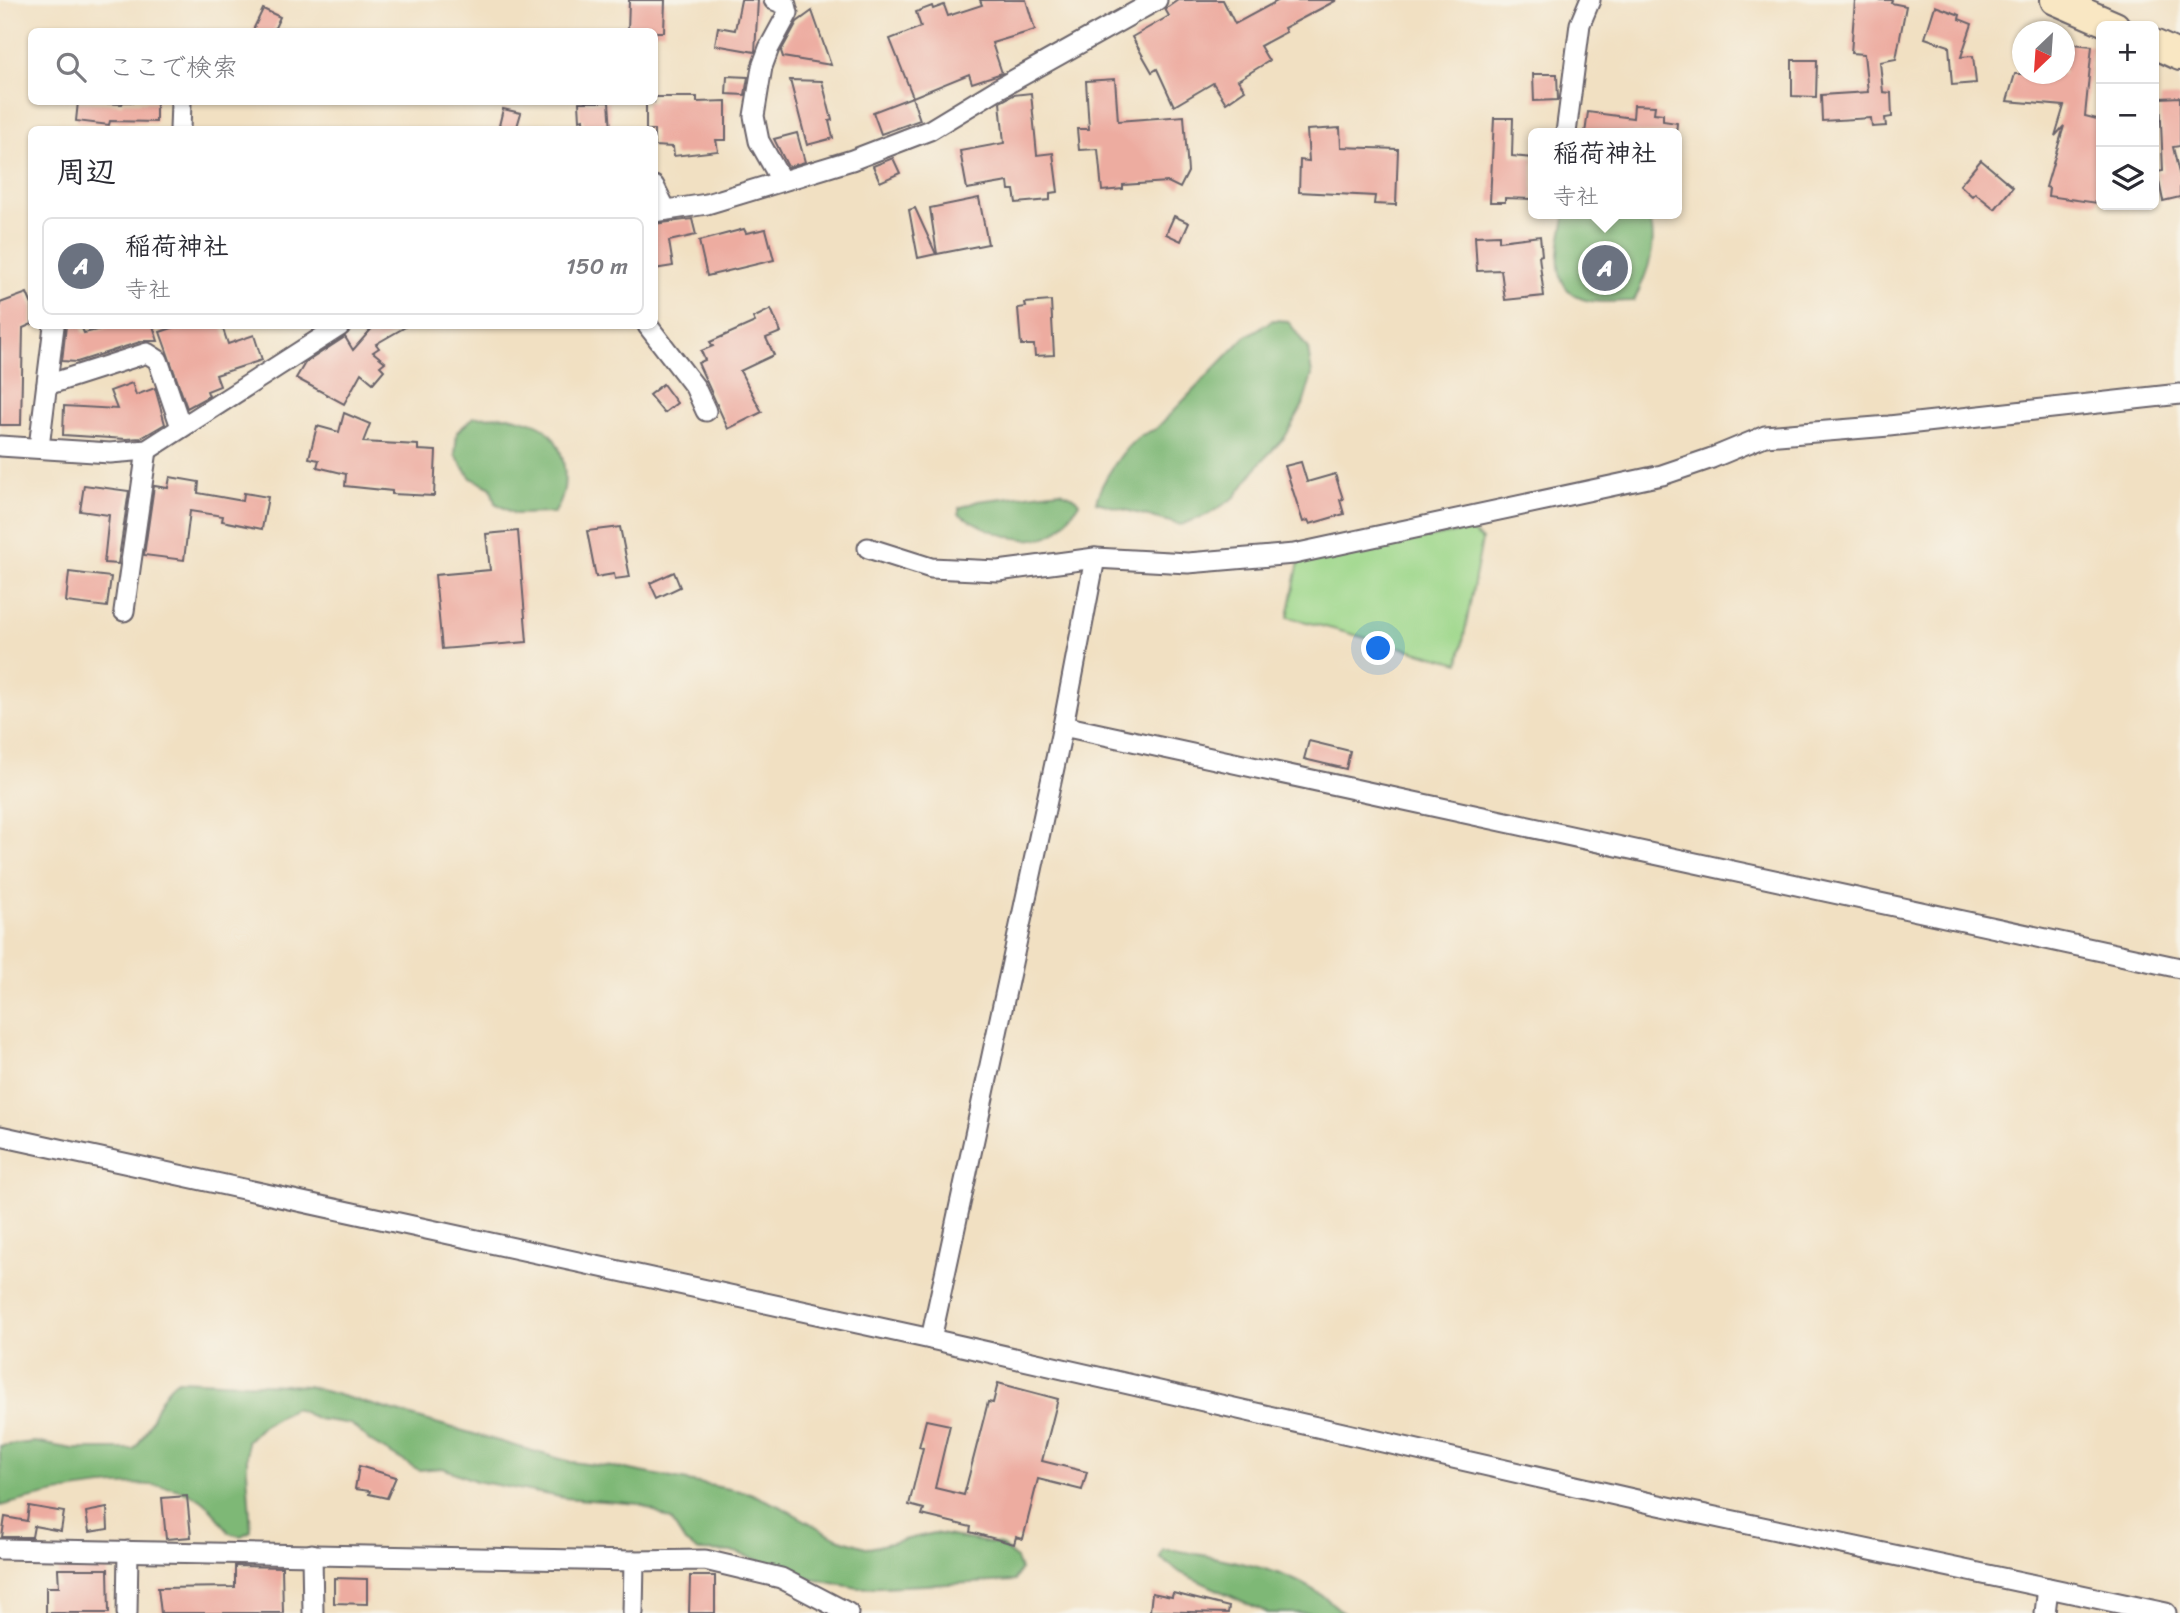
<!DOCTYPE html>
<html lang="ja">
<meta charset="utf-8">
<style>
:root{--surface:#fff;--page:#f2f2f3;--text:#2b2b33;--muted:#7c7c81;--line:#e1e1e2;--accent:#111827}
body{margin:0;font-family:Sriracha,"Klee One",sans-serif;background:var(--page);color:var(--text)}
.controls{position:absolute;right:21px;top:21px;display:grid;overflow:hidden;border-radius:10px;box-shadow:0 2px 5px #0004}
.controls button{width:63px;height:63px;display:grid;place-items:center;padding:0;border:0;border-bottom:2px solid var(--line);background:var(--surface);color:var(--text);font:35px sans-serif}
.compass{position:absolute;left:2012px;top:21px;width:63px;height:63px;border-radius:50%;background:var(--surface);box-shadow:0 2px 5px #0004;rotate:205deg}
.you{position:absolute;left:1379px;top:649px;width:24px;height:24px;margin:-18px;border:5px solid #fff;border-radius:50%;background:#1a73e8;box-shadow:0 0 0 10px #1a73e833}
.badge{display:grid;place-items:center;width:46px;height:46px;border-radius:50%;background:var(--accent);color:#fff;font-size:23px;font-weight:700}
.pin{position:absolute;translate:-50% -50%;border:4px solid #fff;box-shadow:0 2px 7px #0006}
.popup{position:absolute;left:1528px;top:128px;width:154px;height:91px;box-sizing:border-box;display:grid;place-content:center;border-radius:10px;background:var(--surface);filter:drop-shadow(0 2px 5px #0005);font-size:23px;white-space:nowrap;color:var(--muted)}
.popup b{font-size:26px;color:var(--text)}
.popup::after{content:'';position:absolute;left:50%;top:100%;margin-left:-14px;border:14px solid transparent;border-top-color:var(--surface)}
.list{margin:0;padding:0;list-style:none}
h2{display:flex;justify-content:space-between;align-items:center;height:91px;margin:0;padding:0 28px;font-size:30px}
h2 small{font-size:23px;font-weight:400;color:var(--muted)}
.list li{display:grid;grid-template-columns:46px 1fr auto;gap:21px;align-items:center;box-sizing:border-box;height:98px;margin:0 14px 14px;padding:0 14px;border:2px solid var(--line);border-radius:10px}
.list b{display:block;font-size:26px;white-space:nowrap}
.list p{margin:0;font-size:23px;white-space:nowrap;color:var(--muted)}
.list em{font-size:23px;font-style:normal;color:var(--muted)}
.icon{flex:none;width:38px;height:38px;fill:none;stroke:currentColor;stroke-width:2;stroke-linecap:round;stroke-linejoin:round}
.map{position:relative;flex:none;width:2180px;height:1613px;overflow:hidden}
.search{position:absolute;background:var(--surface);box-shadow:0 2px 5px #0004;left:28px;top:28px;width:630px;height:77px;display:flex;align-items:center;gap:18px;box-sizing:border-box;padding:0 24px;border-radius:10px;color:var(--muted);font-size:26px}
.panel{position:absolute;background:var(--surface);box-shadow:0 2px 5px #0004;left:28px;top:126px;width:630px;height:203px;border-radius:10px}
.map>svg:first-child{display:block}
.green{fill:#9dd78a;stroke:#607c62;stroke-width:2}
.forest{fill:#7eb876;stroke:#506d58;stroke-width:2}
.building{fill:#edaca0}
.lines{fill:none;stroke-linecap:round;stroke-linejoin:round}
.street-casing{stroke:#6a646a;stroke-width:23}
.secondary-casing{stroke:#6a646a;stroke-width:32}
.street{stroke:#fff;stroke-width:19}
.secondary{stroke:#f9e7c3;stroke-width:28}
</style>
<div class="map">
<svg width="2180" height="1613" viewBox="0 0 2180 1613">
<rect width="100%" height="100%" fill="#f7f3e8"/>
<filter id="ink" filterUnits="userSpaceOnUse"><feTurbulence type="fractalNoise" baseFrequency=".0143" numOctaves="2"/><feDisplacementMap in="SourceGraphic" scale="14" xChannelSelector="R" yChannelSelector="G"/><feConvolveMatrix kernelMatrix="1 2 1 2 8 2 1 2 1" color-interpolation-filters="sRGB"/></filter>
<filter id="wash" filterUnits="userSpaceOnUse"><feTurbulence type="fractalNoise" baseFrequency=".00686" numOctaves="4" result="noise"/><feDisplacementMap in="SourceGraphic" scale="28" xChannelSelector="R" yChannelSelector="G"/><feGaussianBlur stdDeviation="1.57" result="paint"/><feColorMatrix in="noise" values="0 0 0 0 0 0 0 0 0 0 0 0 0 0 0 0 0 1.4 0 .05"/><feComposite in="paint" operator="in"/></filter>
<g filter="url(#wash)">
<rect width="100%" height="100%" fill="#f1e0c2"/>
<path class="green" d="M1470,530L1482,540L1459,663L1288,617L1299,561Z"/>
<g class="forest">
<path d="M1566,214H1648C1660,244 1647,274 1634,301C1620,301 1604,303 1590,301C1546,293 1559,244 1566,214Z"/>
<path d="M1273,320L1288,321L1308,349L1312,375L1303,405L1285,437L1261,462L1235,497L1209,514L1181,525L1096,502C1100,483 1124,447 1140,436C1145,433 1151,431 1156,429L1245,337Z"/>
<path d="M509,416C519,419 533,421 542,427C567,442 572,492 554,513L515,514L495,503L491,488L471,478L455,455L457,432L474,417Z"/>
<path d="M1060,491L1074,497L1079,503C1072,513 1064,527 1054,533C1026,550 984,529 959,514V508L978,501Z"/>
<path d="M178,1380L307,1386L571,1462L620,1468L750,1493L783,1508L837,1538L869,1548L934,1533L1001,1545L1016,1559L1020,1569L1015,1581L858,1588L807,1578L735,1552L699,1551L685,1542L671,1520L640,1504L565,1498L476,1481L443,1468L419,1470L371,1442L351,1424L318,1419L294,1408L262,1426L247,1441V1470L251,1531L241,1536L229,1533C221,1521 212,1508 201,1500C155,1468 51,1493 0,1506V1446L34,1442L73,1449H134C153,1429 155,1395 178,1380Z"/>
<path d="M1163,1550H1174C1234,1561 1298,1568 1343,1613H1268L1181,1573L1160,1558Z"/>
</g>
<g id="blocks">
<g class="building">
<path d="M629,0H665L664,32H628Z"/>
<path d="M741,0H758L755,52L715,45L718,27L735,30Z"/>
<path d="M980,0H1026L1035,30L992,43L1002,73L972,83L969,74L913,97L890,39L921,27L916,12L932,6L933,9L944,5L948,16L982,5Z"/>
<path d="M1178,0H1223L1235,24L1279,0H1337L1284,28L1286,32L1260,46L1269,61L1238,80L1245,90L1226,103L1213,83L1174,106L1157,69L1152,72L1132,37L1169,16L1165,9Z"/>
<path d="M1855,0H1892L1891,3L1906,6L1896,59L1880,62L1883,92L1891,93L1892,117L1885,118L1886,126L1872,127L1871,118L1822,121L1821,95L1868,92L1864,54L1851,53Z"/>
<path d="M1935,6L1960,15L1959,19L1972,24L1961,57L1973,56L1976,83L1952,85L1949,46L1925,38Z"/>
<path d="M263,9L280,17L273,32H252Z"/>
<path d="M812,11L831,65L783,57L781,51L797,22Z"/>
<path d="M2064,43L2092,46L2085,116L2101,120V187L2097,203L2048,196L2049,188L2046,187L2064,126L2055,136L2064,106L2007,101L2015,74H2064Z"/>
<path d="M1792,60H1817L1816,97L1792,96Z"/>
<path d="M1533,74H1557L1558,100L1534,101Z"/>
<path d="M727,76L748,77L745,95L726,94Z"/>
<path d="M1115,79L1118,121L1184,116L1188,172L1180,188L1168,182L1123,185V189L1102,191L1098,149L1079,150L1077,129H1089L1086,81Z"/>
<path d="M790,80L822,81L832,120L829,121L833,138L807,145Z"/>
<path d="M1031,93L1037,155L1053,153L1058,192L1050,193V200L1016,203L1014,190H1009L1008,182L967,189L960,151L1004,143L1000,102L1013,95Z"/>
<path d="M654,97H697V102L726,101V140H716L718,151L674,156L673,147L654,146V130H646V102H654Z"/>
<path d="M912,97L920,120L881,134L873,112Z"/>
<path d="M2180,97V146L2173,147L2180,178V197L2163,201L2157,172L2163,171L2160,98Z"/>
<path d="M78,102L122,104L123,102H156V122L110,121L109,125L76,121Z"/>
<path d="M579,102H609L611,130H584L583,119L580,120Z"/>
<path d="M1634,105L1655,106L1654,113L1663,114V121L1677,123L1676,133H1585L1588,112L1633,118Z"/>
<path d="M503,109L521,113L516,130H498Z"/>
<path d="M1494,118H1513L1512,156L1533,158V199L1505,198V202H1490Z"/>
<path d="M1340,128L1341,147L1398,149L1396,205L1374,204L1375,196L1299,192L1300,160L1309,161L1307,130Z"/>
<path d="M797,133L805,162L788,167L774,139Z"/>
<path d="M893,158L900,173L880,182L873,166Z"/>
<path d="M1981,160L2013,187L1995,209L1975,193L1972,196L1960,185Z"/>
<path d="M979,198L988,244L937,254L930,208Z"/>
<path d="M915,208L936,254L918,258L909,210Z"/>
<path d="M1174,216L1189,223L1181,241L1166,234Z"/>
<path d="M692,219L696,235L669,241L673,266L654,269V224Z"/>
<path d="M744,229L746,233L766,229L774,260L707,276L699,241Z"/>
<path d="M1499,235V241L1540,236L1542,255L1539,256L1544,296L1505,300L1501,270L1477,271L1475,236Z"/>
<path d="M1612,250L1623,278L1597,286L1587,258Z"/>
<path d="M27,293L32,305V324L23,328L21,425H0V303Z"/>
<path d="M1051,301L1054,355L1035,356L1034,345H1021L1018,308L1026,307L1025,303Z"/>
<path d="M771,309L781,332L766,338L774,355L740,371L762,412L728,429L698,363L705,360L701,351L713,346L710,342L755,322L753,318Z"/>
<path d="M66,326H81L84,333L113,326H153L158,341H143L77,362L62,361Z"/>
<path d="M178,326H222L228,344L254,335L262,360L216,375L220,386L207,391L209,396L187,408L160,332Z"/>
<path d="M374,326H407L376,344L379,348L373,352L385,362L380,366L384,370L373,383L361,373L344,404L296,378L305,363L345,337L353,350Z"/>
<path d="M132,383L136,395L155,388L165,424L141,438L126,439L63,435L64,406L117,409L110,391Z"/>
<path d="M663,384L677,403L664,413L649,395Z"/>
<path d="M344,413L370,424L363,442L418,445V450L436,451L434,496L392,494V491L345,486L346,474L317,467L319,460L309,458L317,426L339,432Z"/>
<path d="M1301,462L1307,482L1335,474L1343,499L1340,500L1344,514L1310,524L1308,520L1303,522L1285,466Z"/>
<path d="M170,477L199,482L198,493L243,501L244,493L268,497L262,529L222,521L223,516L190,511L184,560L144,555L154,486L168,488Z"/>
<path d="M84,485L129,491L118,564L104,563L109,515L80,511Z"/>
<path d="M620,527L630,577L615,579L614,574L596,577L587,531Z"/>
<path d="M518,531L527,642L442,649L435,575L490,570L486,534Z"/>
<path d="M69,572L111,577L107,607L66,602Z"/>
<path d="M674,572L680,587L657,598L650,583Z"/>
<path d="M1309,741L1350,751L1346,769L1304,759Z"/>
<path d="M998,1383L1058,1399L1042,1461L1087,1472L1082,1490L1038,1479L1023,1539L1016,1537L1014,1544L970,1532L971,1527L922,1515L924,1509L909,1505L923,1448L919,1447L926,1420L950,1425L935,1488L964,1495L988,1402L993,1403Z"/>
<path d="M359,1466L396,1477L387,1498L369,1494L370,1491L355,1489Z"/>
<path d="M187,1496L191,1537L166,1539L162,1498Z"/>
<path d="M29,1506L64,1512L61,1531L34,1526L32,1537H2L5,1517L27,1521Z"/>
<path d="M107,1508L108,1529L89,1532L86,1512Z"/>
<path d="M235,1566L282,1567L283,1613H161L158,1588L235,1587Z"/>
<path d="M58,1569H108L109,1613H46V1587H59Z"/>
<path d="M690,1576H715V1613H689Z"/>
<path d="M334,1578L367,1579V1604L334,1603Z"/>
<path d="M1152,1593L1172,1597L1173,1593L1229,1607L1228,1613L1150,1611Z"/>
</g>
</g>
</g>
<g filter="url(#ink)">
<use href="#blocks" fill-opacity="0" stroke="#6a646a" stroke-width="2"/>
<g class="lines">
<defs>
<g id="street">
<path d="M774,0L786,5L788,13L769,48L762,67L754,116L759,141L781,180"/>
<path d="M180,130L181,102"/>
<path d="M1566,133L1580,24L1590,0"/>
<path d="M654,186L666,210"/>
<path d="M654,212L707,204L852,160L930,130L996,90L1157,0"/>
<path d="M648,326L695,387L706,411"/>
<path d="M47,385L147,353L158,360L181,427"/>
<path d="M0,446L110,453L147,450L340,326"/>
<path d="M39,447L54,326"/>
<path d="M868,548L931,568L998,571L1095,558L1188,563L1294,554L1662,475L1712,458L1765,436L1889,426L2180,394"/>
<path d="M124,611L147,450"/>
<path d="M1063,726L2180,968"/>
<path d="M0,1136L931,1339L1659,1505L2166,1613"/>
<path d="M931,1339L1063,726L1095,558"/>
<path d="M0,1549L634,1561L705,1560L781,1578L848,1613"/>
<path d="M312,1554L313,1613"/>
<path d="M127,1613L128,1551"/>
<path d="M633,1613L634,1561"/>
<path d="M2045,1613L2048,1588"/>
</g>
<g id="secondary">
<path d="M2055,0L2115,26"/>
<path d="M2154,44L2180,56"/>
</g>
</defs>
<use href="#street" class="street-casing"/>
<use href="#secondary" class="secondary-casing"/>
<use href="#street" class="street"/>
<use href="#secondary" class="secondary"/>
</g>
</g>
</svg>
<div class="controls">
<button>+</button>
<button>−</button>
<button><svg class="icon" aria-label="layers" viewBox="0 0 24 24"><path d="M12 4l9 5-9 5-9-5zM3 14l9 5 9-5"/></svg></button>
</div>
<svg class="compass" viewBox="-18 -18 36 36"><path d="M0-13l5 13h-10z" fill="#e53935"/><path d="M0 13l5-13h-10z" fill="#7c7c81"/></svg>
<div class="you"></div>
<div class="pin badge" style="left:1605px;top:268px;background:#6b7280">A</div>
<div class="popup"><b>稲荷神社</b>寺社</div>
<div class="search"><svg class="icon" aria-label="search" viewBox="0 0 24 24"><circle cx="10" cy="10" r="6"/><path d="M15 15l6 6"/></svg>ここで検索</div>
<section class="panel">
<h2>周辺<small></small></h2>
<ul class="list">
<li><span class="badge" style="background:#6b7280">A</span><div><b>稲荷神社</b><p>寺社</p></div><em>150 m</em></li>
</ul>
</section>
</div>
